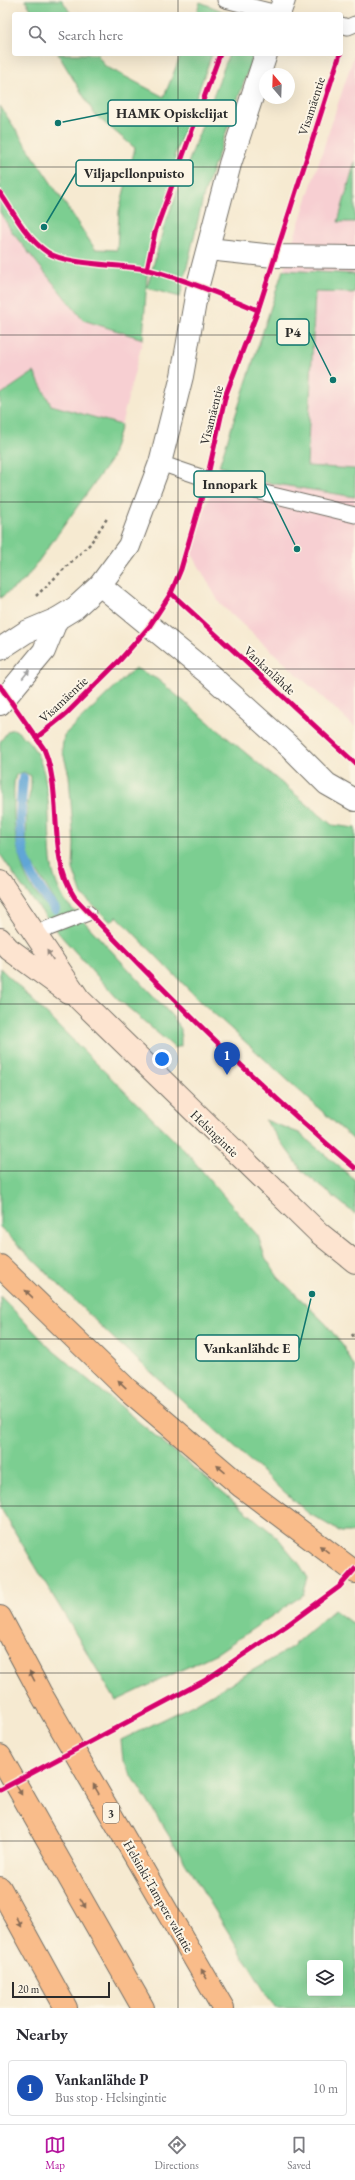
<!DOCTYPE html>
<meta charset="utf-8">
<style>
:root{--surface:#fff;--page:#f7f7f7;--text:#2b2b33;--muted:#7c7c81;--line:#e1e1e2;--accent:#b5179e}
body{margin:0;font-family:"EB Garamond",serif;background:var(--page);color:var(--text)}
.controls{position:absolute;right:12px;bottom:12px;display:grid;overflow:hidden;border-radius:4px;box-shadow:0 4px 16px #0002}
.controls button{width:36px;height:36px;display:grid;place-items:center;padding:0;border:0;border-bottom:1px solid var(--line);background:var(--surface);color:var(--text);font:20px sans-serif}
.compass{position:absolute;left:259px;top:68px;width:36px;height:36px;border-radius:50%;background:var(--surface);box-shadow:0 4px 16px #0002;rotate:341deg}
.scale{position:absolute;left:12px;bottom:10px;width:98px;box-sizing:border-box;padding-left:4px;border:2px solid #2b2b2b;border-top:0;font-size:11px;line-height:14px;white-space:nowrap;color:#2b2b2b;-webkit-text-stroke:3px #fcf5e5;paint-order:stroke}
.you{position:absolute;left:162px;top:1059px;width:14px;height:14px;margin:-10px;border:3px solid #fff;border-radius:50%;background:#1a73e8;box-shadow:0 0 0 6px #1a73e833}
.badge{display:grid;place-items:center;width:26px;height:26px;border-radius:50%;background:var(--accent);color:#fff;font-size:13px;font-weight:700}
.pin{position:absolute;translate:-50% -33px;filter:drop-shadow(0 1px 2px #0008)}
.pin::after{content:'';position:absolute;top:21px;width:14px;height:12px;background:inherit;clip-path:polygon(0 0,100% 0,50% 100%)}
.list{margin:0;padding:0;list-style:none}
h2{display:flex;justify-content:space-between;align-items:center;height:52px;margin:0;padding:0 16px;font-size:17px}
h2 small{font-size:13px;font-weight:400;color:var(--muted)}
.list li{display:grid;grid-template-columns:26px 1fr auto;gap:12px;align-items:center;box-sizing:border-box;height:56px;margin:0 8px 8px;padding:0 8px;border:1px solid var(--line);border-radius:4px}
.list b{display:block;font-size:15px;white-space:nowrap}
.list p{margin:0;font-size:13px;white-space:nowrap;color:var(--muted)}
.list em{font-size:13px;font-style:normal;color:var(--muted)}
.icon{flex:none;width:22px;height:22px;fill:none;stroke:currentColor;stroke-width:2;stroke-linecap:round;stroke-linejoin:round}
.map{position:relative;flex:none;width:355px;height:2008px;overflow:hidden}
.search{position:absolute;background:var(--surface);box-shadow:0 4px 16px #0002;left:12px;right:12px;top:12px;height:44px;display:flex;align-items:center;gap:10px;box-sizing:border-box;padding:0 14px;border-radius:4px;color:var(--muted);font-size:15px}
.sheet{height:116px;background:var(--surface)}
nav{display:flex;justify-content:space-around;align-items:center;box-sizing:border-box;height:56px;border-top:1px solid var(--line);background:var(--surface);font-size:11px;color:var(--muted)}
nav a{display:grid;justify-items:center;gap:2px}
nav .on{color:var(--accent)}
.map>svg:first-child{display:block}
.built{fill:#f7cfd2}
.green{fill:#7bce91;stroke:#537c5e;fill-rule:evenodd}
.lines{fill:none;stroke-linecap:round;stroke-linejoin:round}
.stream{stroke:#60a6d6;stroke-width:10}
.service-casing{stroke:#726e65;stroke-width:17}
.minor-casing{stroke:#726e65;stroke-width:24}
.tertiary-casing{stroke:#726e65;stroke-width:24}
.secondary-casing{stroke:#726e65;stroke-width:24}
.motorway-casing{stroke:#726e65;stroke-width:24}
.path{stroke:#726e65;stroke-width:2.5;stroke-dasharray:3 3;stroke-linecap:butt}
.service{stroke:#fff;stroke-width:15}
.minor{stroke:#fff;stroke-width:22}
.tertiary{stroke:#fff;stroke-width:22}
.secondary{stroke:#fde4d0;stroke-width:22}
.motorway{stroke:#f9bc8a;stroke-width:22}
.cycleway-casing{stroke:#fcf5e5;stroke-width:8}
.cycleway{stroke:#d6006c;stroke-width:5}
.oneway{fill:#a0a0a0}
.oneway2{fill:#94887e}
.oneway3{fill:#886c56}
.grid{fill:none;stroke:#2b2b2b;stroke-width:1;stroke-opacity:0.55}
.labels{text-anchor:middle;stroke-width:4;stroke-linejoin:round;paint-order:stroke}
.shield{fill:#fcf5e5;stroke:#6a6863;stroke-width:1}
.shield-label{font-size:12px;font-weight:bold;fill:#2b2b2b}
.street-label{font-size:13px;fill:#2b2b2b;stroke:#fcf5e5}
.leader{fill:none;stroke:#0f766e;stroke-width:1.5}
.callout-dot{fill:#0f766e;stroke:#fcf5e5;stroke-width:1.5}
.callout{fill:#fcf5e5;stroke:#0f766e;stroke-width:1.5}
.callout-label{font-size:14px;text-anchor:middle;font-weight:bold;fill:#2b2b2b}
</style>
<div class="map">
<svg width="355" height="2008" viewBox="0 0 355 2008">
<rect width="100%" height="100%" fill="#fcf5e5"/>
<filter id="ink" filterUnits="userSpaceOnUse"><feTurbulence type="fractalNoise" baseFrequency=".025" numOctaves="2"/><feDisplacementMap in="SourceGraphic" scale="8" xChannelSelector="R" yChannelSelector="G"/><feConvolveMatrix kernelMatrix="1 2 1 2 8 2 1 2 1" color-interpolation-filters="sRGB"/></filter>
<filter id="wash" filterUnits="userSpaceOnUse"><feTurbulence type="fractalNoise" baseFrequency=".012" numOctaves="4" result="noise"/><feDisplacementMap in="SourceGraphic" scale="16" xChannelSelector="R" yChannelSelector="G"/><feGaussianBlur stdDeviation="0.9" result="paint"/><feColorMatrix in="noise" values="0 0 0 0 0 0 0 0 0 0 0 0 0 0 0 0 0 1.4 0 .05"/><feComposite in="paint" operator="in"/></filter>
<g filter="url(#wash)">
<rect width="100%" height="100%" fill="#f6ead1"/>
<g class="built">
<path d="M355,52V727L220,604L191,552Z"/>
<path d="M0,212L83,320L143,339L121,425L51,405L34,372L0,395Z"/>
</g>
<g class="green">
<path d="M25,0H62L71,14H34Z"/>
<path d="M200,2L227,13L226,14H196Z"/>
<path d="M58,54H97L105,66L164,97L181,54H212L174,157L182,159L155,232L148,261L143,339L83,320L12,232L0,212V106L95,249L117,250L119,211L135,148L95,115Z"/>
<path d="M229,54H254L204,194L180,297L147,288L163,230Z"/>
<path d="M355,161V222H338Z"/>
<path d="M283,270L355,274V293L315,292L307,466L355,469V497L264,482L219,466Z"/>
<path d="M34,372L51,405L121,425L110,461L25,580L0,598V395Z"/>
<path d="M135,668L157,679L332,825L355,828V1141L198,999L117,916L111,922L82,895L73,869L74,844L69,775L62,749L64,735Z"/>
<path d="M13,729C17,730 21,735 25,738C56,767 46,828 52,867C54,879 59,890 65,901L173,1017L181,1029V1046L175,1048L117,998L61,936L21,885L0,854V742L8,731ZM24,772L31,776V788L27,807L26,846L30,860L58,906V913C20,893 13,838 14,800C14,792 13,782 16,775Z"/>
<path d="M0,968L185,1151L258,1236L265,1257L278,1277L326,1324L343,1346L355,1368V1532H341L308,1513L113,1338L0,1227Z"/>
<path d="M265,1120L299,1133L355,1180V1214L303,1172Z"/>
<path d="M0,1296L50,1348L278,1538L300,1565L308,1578L303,1595L217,1653L116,1701L0,1507Z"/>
<path d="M334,1610L353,1624L355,1622V2008H275L123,1761L121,1740L195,1704L286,1651ZM310,1963H340V1993H310Z"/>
</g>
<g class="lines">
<path class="stream" d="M23,778C18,838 16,861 55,909"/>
</g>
</g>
<g filter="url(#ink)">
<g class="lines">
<defs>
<g id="service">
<path d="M225,0L281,14"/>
<path d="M341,25L348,27L355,24"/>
<path d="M160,463L207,479L355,515"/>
<path d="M36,933L88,913"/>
</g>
<g id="minor">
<path d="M208,249L274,256L355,257"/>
<path d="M100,585L210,675L290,747L327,784L355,800"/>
</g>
<g id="tertiary">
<path d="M279,14L284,0"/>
<path d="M0,649L26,632L57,619L75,608L100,585L129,546L160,463L182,376L198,285L230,164L266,54"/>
<path d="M0,704L44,651L57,619"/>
</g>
<g id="secondary">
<path d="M0,882L79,999L319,1233L355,1262"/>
<path d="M0,939L9,949L68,992"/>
</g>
<g id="motorway">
<path d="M0,1266L128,1390L242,1487L355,1572"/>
<path d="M0,1617L40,1692L223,2008"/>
<path d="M0,1756L143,2008"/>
<path d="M0,1888L66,2008"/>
</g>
</defs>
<use href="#service" class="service-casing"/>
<use href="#minor" class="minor-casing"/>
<use href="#tertiary" class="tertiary-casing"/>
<use href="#secondary" class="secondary-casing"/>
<use href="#motorway" class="motorway-casing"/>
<g class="path">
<path d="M36,596L90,544L108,517"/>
<path d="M352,1334L355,1339"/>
</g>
<use href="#service" class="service"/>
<use href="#minor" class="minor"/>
<use href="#tertiary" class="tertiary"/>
<use href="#secondary" class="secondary"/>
<use href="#motorway" class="motorway"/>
<defs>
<g id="cycleway">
<path d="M0,193C14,213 26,238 47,252C67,266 124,264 149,270C187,280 222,295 258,310"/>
<path d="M147,270L155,232L220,54"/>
<path d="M171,593L355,763"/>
<path d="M0,686L44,749C64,796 46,855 75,898C164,992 256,1084 355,1168"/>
<path d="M36,738L66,714L120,660L149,627L171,593L181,569L207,479L226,394L258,310L340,54"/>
<path d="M0,1790L204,1681L286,1626L339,1587L355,1569"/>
</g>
</defs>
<use href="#cycleway" class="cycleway-casing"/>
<use href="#cycleway" class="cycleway"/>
</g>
<defs><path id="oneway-solid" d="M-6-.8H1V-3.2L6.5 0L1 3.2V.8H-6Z"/></defs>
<use class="oneway" href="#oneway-solid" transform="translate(26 674) rotate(-51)"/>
<use class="oneway2" href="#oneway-solid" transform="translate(50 955) rotate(-123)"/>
<g class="oneway3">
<use href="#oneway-solid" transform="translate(29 1294) rotate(-136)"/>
<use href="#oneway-solid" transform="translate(122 1384) rotate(-136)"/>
<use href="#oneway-solid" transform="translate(221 1469) rotate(-139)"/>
<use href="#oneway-solid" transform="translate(324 1549) rotate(-143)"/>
<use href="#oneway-solid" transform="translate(32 1676) rotate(-118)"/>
<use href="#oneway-solid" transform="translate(96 1789) rotate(-120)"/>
<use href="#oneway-solid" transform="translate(19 1790) rotate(60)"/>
<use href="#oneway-solid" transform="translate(83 1903) rotate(60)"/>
<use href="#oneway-solid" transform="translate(19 1922) rotate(61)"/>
<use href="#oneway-solid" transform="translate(204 1974) rotate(-120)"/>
</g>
</g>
<path class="grid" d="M178,0V14M178,54V2008M0,167H355M0,335H355M0,502H355M0,669H355M0,837H355M0,1004H355M0,1171H355M0,1339H355M0,1506H355M0,1673H355M0,1841H355"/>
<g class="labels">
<rect class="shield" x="103" y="1803" width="16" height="20" rx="3"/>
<g class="shield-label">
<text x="111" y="1817">3</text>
</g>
<g class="street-label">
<text transform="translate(311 106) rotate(-72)" y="5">Visamäentie</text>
<text transform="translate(211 415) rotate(-76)" y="5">Visamäentie</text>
<text transform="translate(270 670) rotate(43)" y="5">Vankanlähde</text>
<text transform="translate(63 699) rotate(-43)" y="5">Visamäentie</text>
<text transform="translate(215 1133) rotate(44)" y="5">Helsingintie</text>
<text transform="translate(159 1896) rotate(60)" y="5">Helsinki-Tampere valtatie</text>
</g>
</g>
<path class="leader" d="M58 123L108 113M44 227L76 173M333 380L309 332M297 549L265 484M312 1294L299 1348"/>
<g class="callout-dot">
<circle cx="58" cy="123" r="4"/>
<circle cx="44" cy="227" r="4"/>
<circle cx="333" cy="380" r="4"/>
<circle cx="297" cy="549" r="4"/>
<circle cx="312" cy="1294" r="4"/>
</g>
<g class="callout">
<rect x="108" y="100" width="128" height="26" rx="4"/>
<rect x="76" y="160" width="117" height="26" rx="4"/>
<rect x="277" y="319" width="32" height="26" rx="4"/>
<rect x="194" y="471" width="71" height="26" rx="4"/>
<rect x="196" y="1335" width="103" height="26" rx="4"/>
</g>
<g class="callout-label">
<text x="172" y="118">HAMK Opiskelijat</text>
<text x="134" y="178">Viljapellonpuisto</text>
<text x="293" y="337">P4</text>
<text x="230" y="489">Innopark</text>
<text x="247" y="1353">Vankanlähde E</text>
</g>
</svg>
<div class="controls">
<button><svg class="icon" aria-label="layers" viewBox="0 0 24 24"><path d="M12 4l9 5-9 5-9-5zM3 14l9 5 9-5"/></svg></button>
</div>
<svg class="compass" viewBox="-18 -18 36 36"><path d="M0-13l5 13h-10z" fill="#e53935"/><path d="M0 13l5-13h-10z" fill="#7c7c81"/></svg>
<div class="scale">20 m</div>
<div class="you"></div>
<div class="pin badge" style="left:227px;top:1075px;background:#1a4fb4">1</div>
<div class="search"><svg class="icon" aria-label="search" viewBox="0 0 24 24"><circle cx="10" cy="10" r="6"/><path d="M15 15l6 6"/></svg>Search here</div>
</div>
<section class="sheet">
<h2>Nearby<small></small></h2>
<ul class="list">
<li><span class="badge" style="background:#1a4fb4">1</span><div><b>Vankanlähde P</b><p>Bus stop · Helsingintie</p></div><em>10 m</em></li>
</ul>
</section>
<nav>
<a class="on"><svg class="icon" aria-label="map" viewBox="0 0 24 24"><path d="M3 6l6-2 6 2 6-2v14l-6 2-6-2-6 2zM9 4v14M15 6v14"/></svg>Map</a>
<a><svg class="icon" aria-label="directions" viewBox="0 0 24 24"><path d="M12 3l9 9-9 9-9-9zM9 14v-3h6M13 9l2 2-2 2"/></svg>Directions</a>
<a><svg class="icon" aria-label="saved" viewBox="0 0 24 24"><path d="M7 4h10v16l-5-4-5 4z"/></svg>Saved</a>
</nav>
